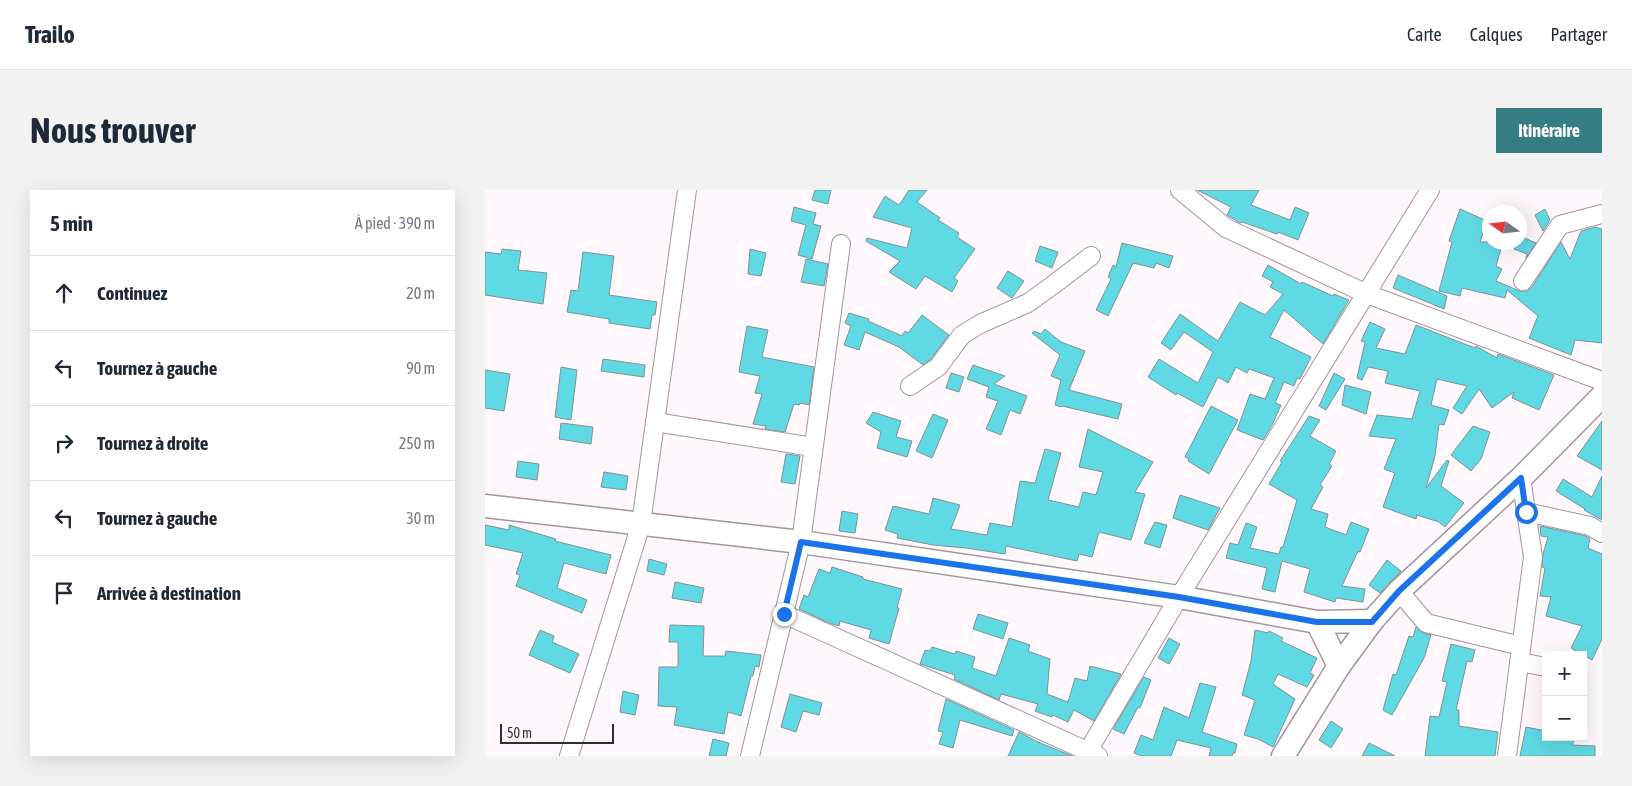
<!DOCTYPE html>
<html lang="fr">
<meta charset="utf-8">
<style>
:root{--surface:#fff;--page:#f2f2f3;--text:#1f2937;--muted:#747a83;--line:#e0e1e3;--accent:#347d83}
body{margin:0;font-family:"Asap Condensed",sans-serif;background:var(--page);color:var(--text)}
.controls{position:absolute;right:15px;bottom:15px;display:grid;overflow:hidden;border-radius:0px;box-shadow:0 5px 20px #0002}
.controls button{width:45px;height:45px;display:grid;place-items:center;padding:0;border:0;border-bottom:1px solid var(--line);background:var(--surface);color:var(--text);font:25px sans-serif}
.compass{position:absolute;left:997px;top:15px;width:45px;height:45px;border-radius:50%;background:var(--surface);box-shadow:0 5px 20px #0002;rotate:284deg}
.scale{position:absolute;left:15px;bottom:12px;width:114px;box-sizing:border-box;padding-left:5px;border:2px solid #332c30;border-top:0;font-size:14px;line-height:18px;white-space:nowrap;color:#332c30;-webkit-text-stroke:4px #fef7fb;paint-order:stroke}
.stop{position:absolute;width:15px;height:15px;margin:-11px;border:4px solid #1a73e8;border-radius:50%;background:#fff}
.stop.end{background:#1a73e8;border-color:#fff;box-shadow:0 1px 5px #0008}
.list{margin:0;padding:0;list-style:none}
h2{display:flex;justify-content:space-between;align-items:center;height:65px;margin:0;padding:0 20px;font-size:21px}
h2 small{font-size:16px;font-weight:400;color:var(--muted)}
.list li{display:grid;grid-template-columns:32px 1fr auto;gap:15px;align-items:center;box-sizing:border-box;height:75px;padding:0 20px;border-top:1px solid var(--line)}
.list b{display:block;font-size:19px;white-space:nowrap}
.list em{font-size:16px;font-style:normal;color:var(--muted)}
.icon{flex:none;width:28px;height:28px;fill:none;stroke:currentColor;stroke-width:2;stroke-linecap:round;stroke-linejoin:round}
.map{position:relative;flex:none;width:1117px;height:566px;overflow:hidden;border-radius:0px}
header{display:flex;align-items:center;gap:30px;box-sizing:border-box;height:70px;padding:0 25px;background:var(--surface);border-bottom:1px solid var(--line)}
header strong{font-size:24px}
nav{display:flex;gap:28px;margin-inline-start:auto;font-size:18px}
.intro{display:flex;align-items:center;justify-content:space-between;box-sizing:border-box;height:120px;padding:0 30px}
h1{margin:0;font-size:35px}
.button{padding:12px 22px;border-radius:0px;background:var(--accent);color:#fff;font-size:18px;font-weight:700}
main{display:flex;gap:30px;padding:0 30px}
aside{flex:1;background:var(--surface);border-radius:0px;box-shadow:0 5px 20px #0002}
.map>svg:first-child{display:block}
.building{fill:#5fd9e3;stroke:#7e9395}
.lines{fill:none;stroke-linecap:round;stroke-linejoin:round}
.minor-casing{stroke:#a5949e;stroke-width:20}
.major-casing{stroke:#a5949e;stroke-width:25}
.minor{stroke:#fff;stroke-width:18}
.major{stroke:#fff;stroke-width:22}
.route{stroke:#1a73e8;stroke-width:6}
</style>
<header>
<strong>Trailo</strong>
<nav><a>Carte</a><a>Calques</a><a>Partager</a></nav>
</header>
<div class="intro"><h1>Nous trouver</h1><a class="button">Itinéraire</a></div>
<main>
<aside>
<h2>5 min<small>À pied · 390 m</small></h2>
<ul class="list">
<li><svg class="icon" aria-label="ahead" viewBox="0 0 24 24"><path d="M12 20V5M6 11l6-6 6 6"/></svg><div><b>Continuez</b></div><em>20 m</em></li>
<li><svg class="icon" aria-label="left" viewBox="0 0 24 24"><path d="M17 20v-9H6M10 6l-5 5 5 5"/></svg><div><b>Tournez à gauche</b></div><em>90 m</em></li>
<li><svg class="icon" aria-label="right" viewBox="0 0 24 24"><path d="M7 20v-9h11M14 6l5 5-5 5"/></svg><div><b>Tournez à droite</b></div><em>250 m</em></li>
<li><svg class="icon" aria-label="left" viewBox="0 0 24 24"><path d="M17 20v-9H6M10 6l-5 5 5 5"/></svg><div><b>Tournez à gauche</b></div><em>30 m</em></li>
<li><svg class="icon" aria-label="arrive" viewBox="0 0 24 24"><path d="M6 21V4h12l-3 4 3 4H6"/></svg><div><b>Arrivée à destination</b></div></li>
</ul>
</aside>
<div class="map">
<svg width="1117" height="566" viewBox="0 0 1117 566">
<rect width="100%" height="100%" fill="#fef7fb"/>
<g class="building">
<path d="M330,0H346L343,14L327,10Z"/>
<path d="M424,0H442L432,12L455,28L453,30L474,43L472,47L490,59L469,88L473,91L467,102L440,86L431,99L404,82L415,71L381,51L382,48L422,58L427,38L388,27L400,6L414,15Z"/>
<path d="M712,0H774L766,15L805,30L810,17L824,23L813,50L793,42L792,44L757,32L755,33L742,25L746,17Z"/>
<path d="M309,17L331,23L328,34L336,36L327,69L313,65L321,35L306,31Z"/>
<path d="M975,19L1002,31L995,52H1018L1011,76L1017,79L1011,91L1037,102L1042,101L1047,97L1076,52L1085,69L1096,41L1110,37L1117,39V153L1090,150L1086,165L1044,148L1053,126L1022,100L1020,108L977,98L975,106L954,101L967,52L964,51Z"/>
<path d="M1060,19L1065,30L1058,41L1050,25Z"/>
<path d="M1035,46L1051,53L1041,68L1042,64L1029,59L1032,52H1034Z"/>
<path d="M637,53L688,66L684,78L671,73L669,78L648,73L623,126L611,120L626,89L623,87L628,75L631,77Z"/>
<path d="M555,56L573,62L567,78L550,71Z"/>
<path d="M17,59L36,61L33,80L62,83L58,114L0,105V62L16,64Z"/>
<path d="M265,59L281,63L276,86L263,84Z"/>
<path d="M98,62L129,66L124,105L172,112L170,125H167L165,139L124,133V129L82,122L86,100L93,101Z"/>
<path d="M321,69L343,74L339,96L316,92Z"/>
<path d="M783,75L816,94L817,92L848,106L849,104L864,110L838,154L799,120L785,147L826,167L815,189L812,188L809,196L799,192L790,213L796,215L787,235L778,250L752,240L765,204L780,209L789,188L764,179L762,183L751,177L743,193L733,187L718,217L692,203L691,205L663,187L674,169L713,193L728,162L699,142L686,160L676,153L695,124L733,151L755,112L780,125L798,104L785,97L788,92L777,86Z"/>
<path d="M523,81L539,91L527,108L512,98Z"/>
<path d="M913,85L962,106L959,119L908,98Z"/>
<path d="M364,123L384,129L383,131L417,146L420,141L423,143L437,125L464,145L446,169L438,175L414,157L380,142L374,160L359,155L366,136L360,133Z"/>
<path d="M885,132L900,139L891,158L920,164L931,135L990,158L991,156L1012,168L1013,164L1069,185L1054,220L1027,208L1029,202L1007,218L994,199L977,224L968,218L982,196L952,189L946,215L964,220L959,235L954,234L950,266L941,298L962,270L964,271L956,296L979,313L960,337L954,332L932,325L931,329L898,317L910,283L899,279L911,249L884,246L892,225L927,229L935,201L900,193L903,181L883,177L877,190L872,188L880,152L876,151Z"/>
<path d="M262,136L283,140L277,167L329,177L324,215L315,213L314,215L309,214L300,242L280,239L281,236L268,234L277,204L270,203L275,186L254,182Z"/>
<path d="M560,139L576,152L600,161L584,200L637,214L633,229L577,216L576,217L570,215L576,190L566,186L575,165L547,143L549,141L556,144Z"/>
<path d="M118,169L160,175L159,187L116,181Z"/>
<path d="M488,175L520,186L509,194L542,206L535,224L525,220L516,245L501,239L513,211L501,207L504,197L482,189Z"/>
<path d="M76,177L92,180L86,230L70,227Z"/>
<path d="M0,180L25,184L19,221L0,218Z"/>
<path d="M466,183L479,187L474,202L461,198Z"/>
<path d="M849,183L860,189L841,220L834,216Z"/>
<path d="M860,195L886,202L881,224L857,215Z"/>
<path d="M726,216L753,230L724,284L703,271L704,269L700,267Z"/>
<path d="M388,222L416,231L411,247L427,251L422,267L392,258L396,242L381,233Z"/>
<path d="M448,224L463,230L447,268L431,261Z"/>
<path d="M824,226L835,230L825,246L851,261L844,274L847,276L835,295L838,297L826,319L843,324L840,337L861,345L866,332L884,339L875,362L873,361L857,396L880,399L878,412L851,408L850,412L819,402L825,379L797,371L790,402L777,399L782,378L741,368L745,353L753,355L761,333L772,337L765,358L794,364L796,357H798L812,310L784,294L797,272L795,271Z"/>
<path d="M1117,231V280L1092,266Z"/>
<path d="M76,233L108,237L106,254L74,249Z"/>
<path d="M988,236L1005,242L996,269L986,281L966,265Z"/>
<path d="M603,239L668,272L650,302L660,304L646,350L614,342L607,367L594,364L592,371L521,356L520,364L481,358L448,355L412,348L413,344L400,340L408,316L444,324L448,308L475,315L466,339L502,345L505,333L527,337L535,291L550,293L560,259L576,263L563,310L594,317L598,302L611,305L618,282L594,277Z"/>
<path d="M301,264L315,266L310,294L296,292Z"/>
<path d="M33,271L54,274L52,290L31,287Z"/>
<path d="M119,282L143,286L141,300L116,297Z"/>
<path d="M1117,286V330L1099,320L1100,319L1071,301L1078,289L1107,307Z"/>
<path d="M695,305L735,318L723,340L688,328Z"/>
<path d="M357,321L373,324L370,343L354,341Z"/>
<path d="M670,332L682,335L675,358L659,353Z"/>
<path d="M0,335L24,340V335L71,349L70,351L126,365L121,384L79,373L72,398L102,410L97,423L31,396L35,385L31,384L38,363L0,355Z"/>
<path d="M1055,336L1101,346L1105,349L1103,358L1117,364V449L1107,470L1086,458L1097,436L1061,426L1066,407L1055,406L1060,378L1057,377L1058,364L1063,347L1056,346Z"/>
<path d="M164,369L182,374L179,385L162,381Z"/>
<path d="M902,370L916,381L895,403L884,395Z"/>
<path d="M347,377L378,387V389L417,399L412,418H414L404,454L384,448L386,440L355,431L354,436L344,433L314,419L319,405L323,407L334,379L345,383Z"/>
<path d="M190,392L219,398L216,413L187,408Z"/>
<path d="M493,424L523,433L518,449L488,439Z"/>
<path d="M185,435L219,436L218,466H240L241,461L276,465L274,477L270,476L268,486H266L256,526L243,522L239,544L189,535L192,517L173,516L174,477H193V452H184Z"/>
<path d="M931,437L938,443L946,445L939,468L907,525L898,520L908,484L911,485L924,446L928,447Z"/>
<path d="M55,440L69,446L67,452L94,464L85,483L44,465Z"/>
<path d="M770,440L783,443L784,441L798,448L796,451L832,468L825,483L829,485L822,497L793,484L788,494L810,509L788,557L773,549L759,545L770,510L757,505L766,471Z"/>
<path d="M524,448L545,455L543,461L565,469L562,504L583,512L590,488L602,491L605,476L636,484L609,531L589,520L583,532L568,525L567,527L550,521L553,514L516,504L514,510L469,489L470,485L435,474L440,460L445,461L447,457L470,464L471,461L490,467L487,478L511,486Z"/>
<path d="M684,448L695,454L684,474L673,468Z"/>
<path d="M966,454L990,460L987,472L982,471L971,520H974V536L1013,542L1010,566H940L945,526L954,527L962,492L957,491Z"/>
<path d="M659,487L666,490L655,518L653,517L639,544L628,539Z"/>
<path d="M715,493L731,497L717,542L752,554L750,563H748L747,566H724L726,558L692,550L686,566H657L649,563L656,545L668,550L679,517L704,528Z"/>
<path d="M138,501L154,505L150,525L135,522Z"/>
<path d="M305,504L337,513L334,525L318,521L311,542L296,537Z"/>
<path d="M461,509L529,540L527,546L475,530L468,558L454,554L458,542L453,541Z"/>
<path d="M846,531L858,539L846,558L834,550Z"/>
<path d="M1041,537L1061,541V547H1091L1087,555L1110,556V566H1035Z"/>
<path d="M534,542L553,552L587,566H523Z"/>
<path d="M228,549L244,553L241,566H224Z"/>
<path d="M884,553L910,566H877Z"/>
</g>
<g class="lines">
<defs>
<g id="minor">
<path d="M695,0L741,38L882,104L1117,191"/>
<path d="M1038,91L1075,35L1117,24"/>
<path d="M425,196L453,177L477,145L495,134L543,113L568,95L606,66"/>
<path d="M170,232L328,257"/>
<path d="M1041,322L1105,336L1117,343"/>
<path d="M914,401L941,433L1036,456"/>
<path d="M299,424L613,566"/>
<path d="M1034,472L1061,477"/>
<path d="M84,566L156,334L202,0"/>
<path d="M265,566L316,352L356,54"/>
<path d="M600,566L694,407L945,0"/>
<path d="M1022,566L1048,367L1036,288"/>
</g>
<g id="major">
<path d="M0,316L316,352L694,407L832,432L887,431"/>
<path d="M832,432L854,476"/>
<path d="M798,566L854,476L887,431L914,401L1036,288L1117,206"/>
</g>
</defs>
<use href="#minor" class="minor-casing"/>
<use href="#major" class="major-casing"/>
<use href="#minor" class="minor"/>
<use href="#major" class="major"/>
</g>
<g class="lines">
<path class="route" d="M299,424L316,352L694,407L832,432H887L914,401L1036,288L1041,322"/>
</g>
</svg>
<div class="controls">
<button>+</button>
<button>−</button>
</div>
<svg class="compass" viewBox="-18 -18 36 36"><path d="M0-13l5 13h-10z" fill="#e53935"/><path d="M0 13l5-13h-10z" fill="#747a83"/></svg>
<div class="scale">50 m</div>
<div class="stop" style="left:1041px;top:322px"></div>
<div class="stop end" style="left:299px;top:424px"></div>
</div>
</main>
